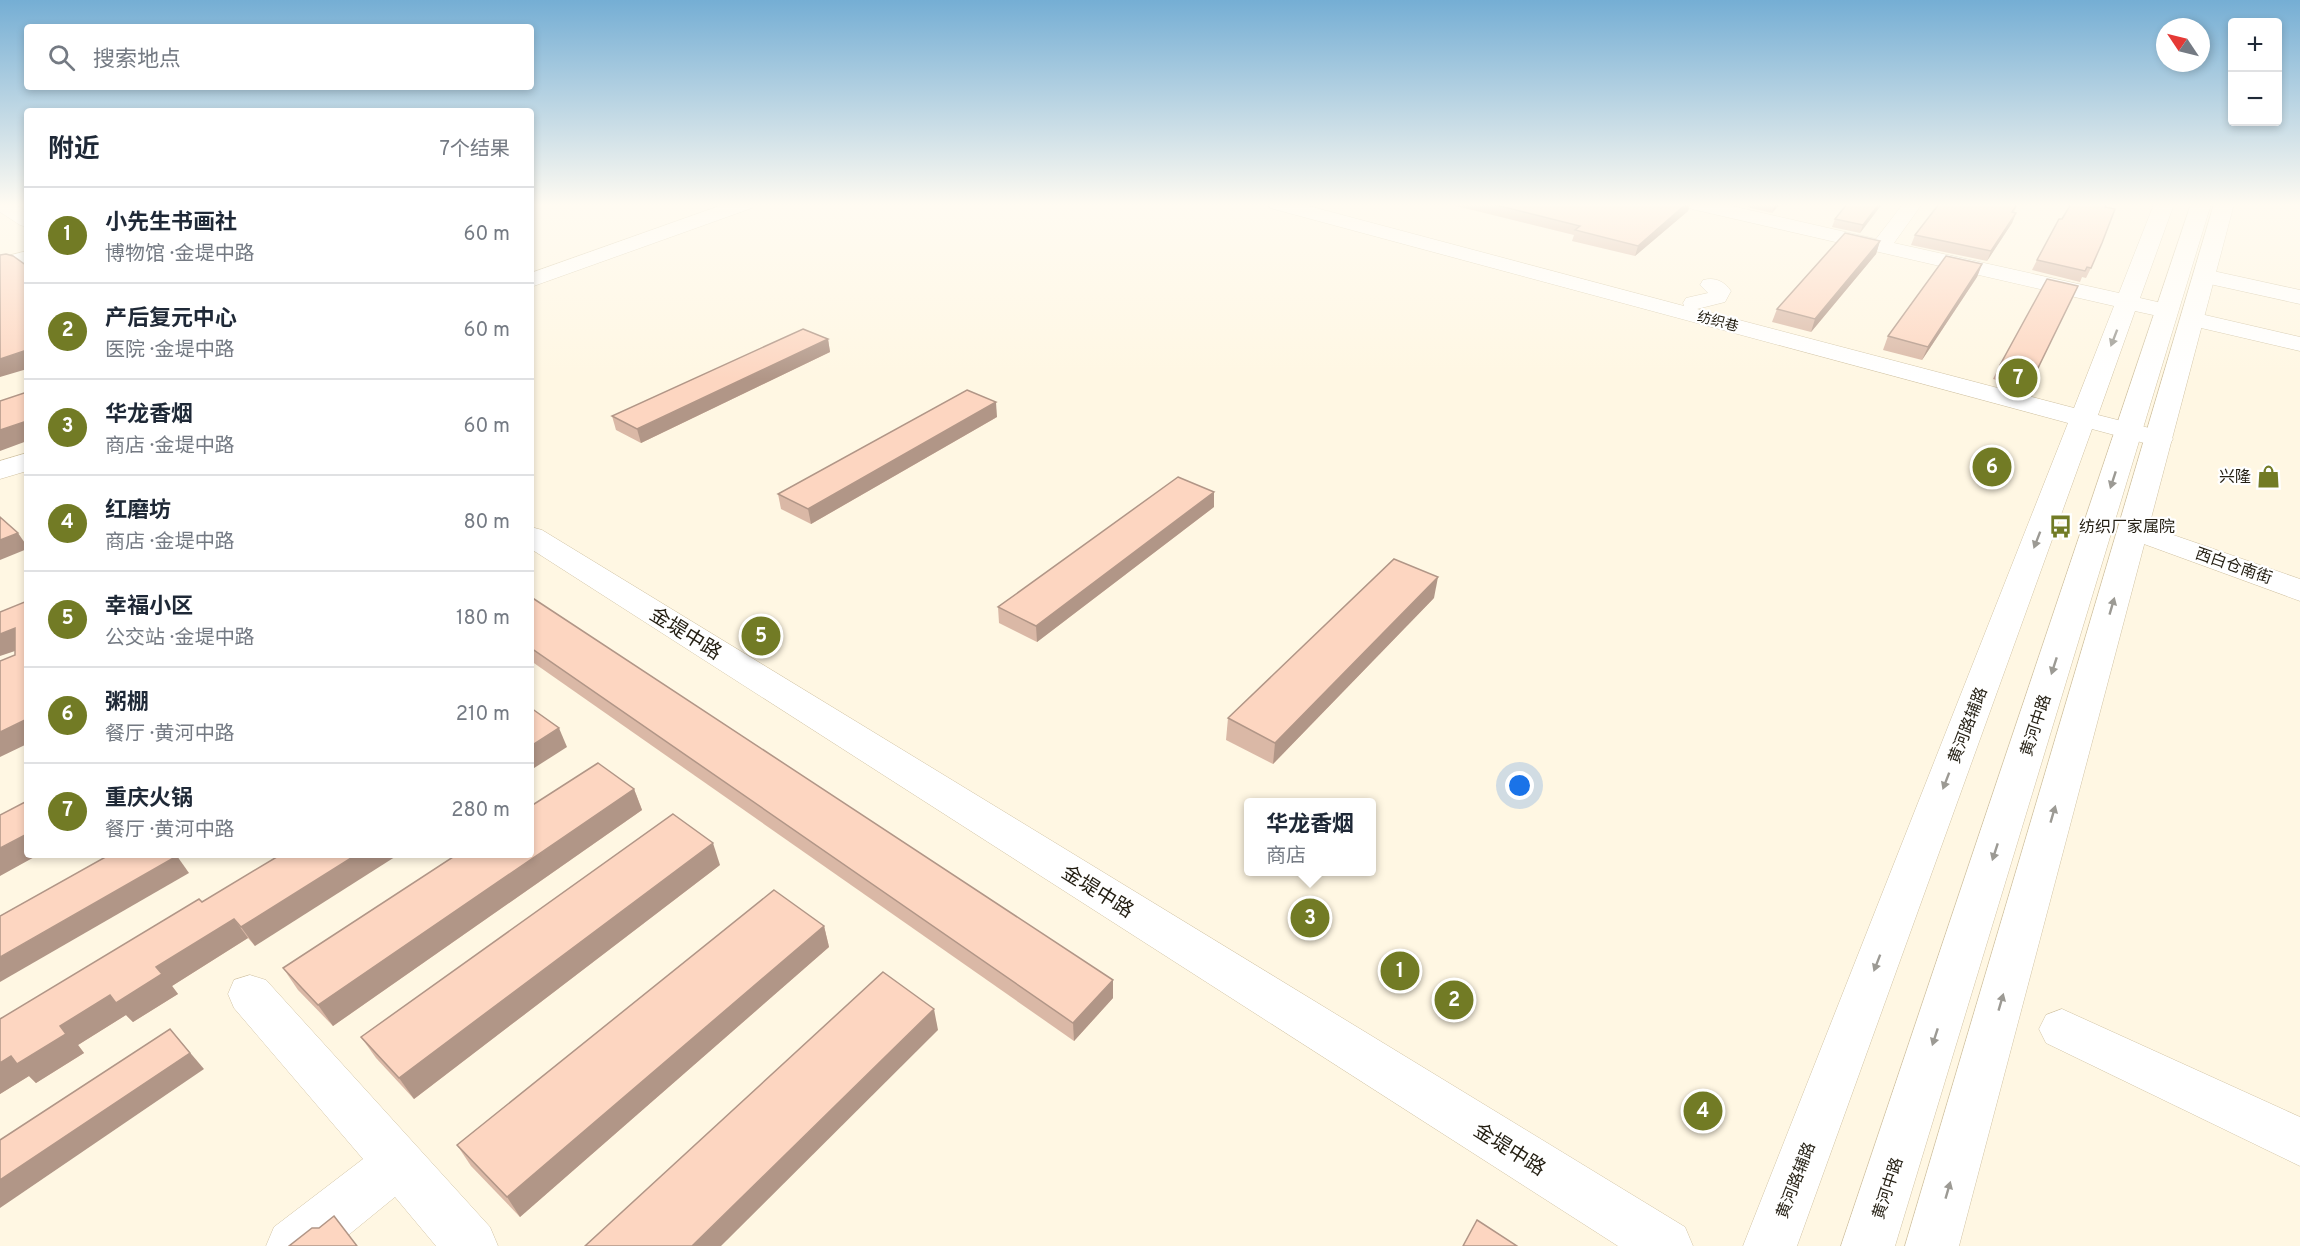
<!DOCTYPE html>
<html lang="zh">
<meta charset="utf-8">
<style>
:root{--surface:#fff;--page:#f2f2f3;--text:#1f2937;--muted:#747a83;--line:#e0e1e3;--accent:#727b25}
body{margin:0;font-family:Overpass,"Noto Sans SC",sans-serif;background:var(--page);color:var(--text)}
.controls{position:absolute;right:18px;top:18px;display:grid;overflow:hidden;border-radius:6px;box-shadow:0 3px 9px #0003}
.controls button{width:54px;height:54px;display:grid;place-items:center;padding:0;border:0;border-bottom:2px solid var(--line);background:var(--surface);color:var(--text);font:30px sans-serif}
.compass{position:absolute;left:2156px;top:18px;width:54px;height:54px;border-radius:50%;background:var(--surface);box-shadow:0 3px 9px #0003;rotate:305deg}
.you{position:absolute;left:1520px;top:786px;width:21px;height:21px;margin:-15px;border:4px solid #fff;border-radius:50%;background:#1a73e8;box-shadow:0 0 0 9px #1a73e833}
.badge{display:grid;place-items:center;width:39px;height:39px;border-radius:50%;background:var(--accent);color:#fff;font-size:20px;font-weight:700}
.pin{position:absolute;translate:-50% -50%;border:3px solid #fff;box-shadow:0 2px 6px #0006}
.popup{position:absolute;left:1244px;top:798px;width:132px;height:78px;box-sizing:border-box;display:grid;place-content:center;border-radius:6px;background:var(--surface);filter:drop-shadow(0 2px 4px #0005);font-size:20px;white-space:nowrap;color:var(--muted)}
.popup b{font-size:22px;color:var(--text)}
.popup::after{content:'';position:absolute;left:50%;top:100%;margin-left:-12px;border:12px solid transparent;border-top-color:var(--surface)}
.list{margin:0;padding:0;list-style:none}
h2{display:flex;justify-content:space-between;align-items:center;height:78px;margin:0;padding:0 24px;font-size:26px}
h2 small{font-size:20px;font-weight:400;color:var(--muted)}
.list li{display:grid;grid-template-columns:39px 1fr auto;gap:18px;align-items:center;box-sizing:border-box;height:96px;padding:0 24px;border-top:2px solid var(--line)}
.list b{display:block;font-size:22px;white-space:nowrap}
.list p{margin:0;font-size:20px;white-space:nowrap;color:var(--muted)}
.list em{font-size:20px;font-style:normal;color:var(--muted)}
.icon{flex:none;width:33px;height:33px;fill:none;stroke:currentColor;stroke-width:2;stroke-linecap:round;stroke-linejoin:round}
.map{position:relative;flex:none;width:2300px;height:1246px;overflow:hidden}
.search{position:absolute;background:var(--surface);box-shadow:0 3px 9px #0003;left:24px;top:24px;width:510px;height:66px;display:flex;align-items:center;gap:15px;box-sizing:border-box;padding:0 21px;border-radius:6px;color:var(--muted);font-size:22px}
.panel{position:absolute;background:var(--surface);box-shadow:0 3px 9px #0003;left:24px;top:108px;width:510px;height:750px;border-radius:6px}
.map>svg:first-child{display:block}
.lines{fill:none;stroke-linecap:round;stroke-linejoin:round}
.minor-casing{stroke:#d1c3a4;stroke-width:1}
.major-casing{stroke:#d1c3a4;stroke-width:1}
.minor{fill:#fff;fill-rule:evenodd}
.major{fill:#fff;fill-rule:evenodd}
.wall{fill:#dab8a6}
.shaded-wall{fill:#b19687}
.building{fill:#fdd6c1;stroke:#b19687;stroke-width:1.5}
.oneway{fill:#9c9a94}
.labels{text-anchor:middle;stroke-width:4.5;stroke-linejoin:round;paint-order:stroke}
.far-street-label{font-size:14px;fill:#231e12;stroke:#fff}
.poi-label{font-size:16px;fill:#231e12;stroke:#fff;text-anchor:end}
.street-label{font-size:16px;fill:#231e12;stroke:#fff}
.near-street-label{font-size:20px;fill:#231e12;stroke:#fff}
</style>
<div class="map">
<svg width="2300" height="1246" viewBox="0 0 2300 1246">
<rect width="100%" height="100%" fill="#fff7e3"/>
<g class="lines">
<defs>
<g id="minor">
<path d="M0,204H15L27,212V227L20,225L0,212Z"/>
<path d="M725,204H754L752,208L531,287V273Z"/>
<path d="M1268,204H1301L1684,306L1683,303L1686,298L1708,293L1700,285L1703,280C1715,277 1724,281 1731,291L1725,302L1697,309L2074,408L2114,306L1696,210L1689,208L1687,204H1723L1876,239L1903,204H1922L1894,243L2119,293L2154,204H2174L2140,298L2175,306L2178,311L2175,316L2167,318L2135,311L2098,415L2169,433L2173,439L2169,445L2159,447L2092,429L1797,1246H1743L2068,423L1270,208Z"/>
<path d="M27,251V263L0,270V258Z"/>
<path d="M2204,269L2300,290V304L2196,281L2193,276L2196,271Z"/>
<path d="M2192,312L2300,337V351L2184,324L2180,319L2184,314Z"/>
<path d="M27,453V471L0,479V461Z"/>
<path d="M2133,521L2300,579V601L2122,536L2118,530L2122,524Z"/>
<path d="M531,527L542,530L1685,1227L1693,1246H1618L531,549Z"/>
<path d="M250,975L266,980L490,1227L498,1246H436L395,1197L335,1246H266L274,1227L363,1159L234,1008L228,994L234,980Z"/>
<path d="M2062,1009L2300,1117V1166L2046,1043L2039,1029L2046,1015Z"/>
</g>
<g id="major">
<path d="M2191,204H2211L1895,1246H1841Z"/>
<path d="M2214,204H2234L1959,1246H1905Z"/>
</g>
</defs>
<use href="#minor" class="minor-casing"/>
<use href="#major" class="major-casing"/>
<use href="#minor" class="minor"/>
<use href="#major" class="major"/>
</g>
<g class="wall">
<path d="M1448,204H1690L1688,211L1635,256L1572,241L1574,235Z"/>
<path d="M1748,204H1780L1772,213L1747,207Z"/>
<path d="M1882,204L1860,233L1832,227L1835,219Z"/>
<path d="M1939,204H2018L2014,212L2016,213L2012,223L1987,261L1911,245L1915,235Z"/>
<path d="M2071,204H2108L2106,207L2091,268L2086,278L2082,277L2080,282L2032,270L2037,260Z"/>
<path d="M1880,241L1876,254L1811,332L1772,322L1777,309Z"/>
<path d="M1982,264L1977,277L1922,360L1883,350L1888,336Z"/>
<path d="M2078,286L2028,388L1993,379L2000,365Z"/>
<path d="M828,339L830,352L641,443L616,430L612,416Z"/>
<path d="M997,417L811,524L781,509L778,494Z"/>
<path d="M1214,507L1037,642L999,623L998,607Z"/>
<path d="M531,597L1113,998L1074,1041L531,661Z"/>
<path d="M1434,598L1273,764L1226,740L1228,718Z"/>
<path d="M634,789L642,810L333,1026L298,990L283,968Z"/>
<path d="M280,855L255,946L248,938L172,986L178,994L133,1022L126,1015L78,1045L84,1053L36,1083L29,1076L0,1094V1019L202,902Z"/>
<path d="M720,865L414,1099L376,1058L361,1037Z"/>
<path d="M824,926L829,947L520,1217L471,1166L457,1145Z"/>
</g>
<g class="shaded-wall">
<path d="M1686,204H1690L1688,211L1635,256L1638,246Z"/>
<path d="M1775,204H1780L1772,213Z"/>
<path d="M1879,204H1882L1860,233L1863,225Z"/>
<path d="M2016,213L2012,223L1987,261L1991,251Z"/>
<path d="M1880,241L1876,254L1811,332L1815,319Z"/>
<path d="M1982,264L1977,277L1922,360L1928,347Z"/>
<path d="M828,339L830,352L641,443L637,429Z"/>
<path d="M27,350V369L0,377V359Z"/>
<path d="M996,402L997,417L811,524L808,509Z"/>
<path d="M27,421V441L0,451V430Z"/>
<path d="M1214,492V507L1037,642L1036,626Z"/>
<path d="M18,533L27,546V549L0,560V540Z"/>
<path d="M1438,577L1434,598L1273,764L1275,743Z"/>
<path d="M15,628L27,647L0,656V634Z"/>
<path d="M27,719V744L0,757V732Z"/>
<path d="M559,728L567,747L531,770V746Z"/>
<path d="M634,789L642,810L333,1026L318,1005Z"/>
<path d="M27,834V855H38L0,876V848Z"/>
<path d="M713,843L720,865L414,1099L399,1078Z"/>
<path d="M356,855H398L255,946L241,927Z"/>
<path d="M177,856L189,873L0,982V957Z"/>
<path d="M234,919L248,938L172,986L178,994L133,1022L126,1015L78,1045L84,1053L36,1083L29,1076L0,1094V1063Z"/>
<path d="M824,926L829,947L520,1217L507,1197Z"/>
<path d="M1113,980V998L1074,1041L1073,1023Z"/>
<path d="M934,1009L938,1030L721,1246H692Z"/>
<path d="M170,1029L204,1069L0,1208V1180Z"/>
</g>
<g class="building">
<path d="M1492,204H1686L1638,246L1575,230L1580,226Z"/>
<path d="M1847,204H1879L1863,225L1835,219Z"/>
<path d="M1939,204H2017L2012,212L2016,213L1991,251L1915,235Z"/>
<path d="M2071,204H2107L2105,207L2115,209L2102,243L2091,268L2087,267L2085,271L2037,260L2059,219H2062Z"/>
<path d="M1845,233L1880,241L1815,319L1777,309Z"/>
<path d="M6,254L13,256L27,266V350L0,359V255Z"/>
<path d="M1946,256L1982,264L1928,347L1888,336Z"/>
<path d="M2047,279L2078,286L2035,374L2000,365Z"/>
<path d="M803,329L828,339L637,429L612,416Z"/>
<path d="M967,390L996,402L808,509L778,494Z"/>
<path d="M27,392V421L0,430V401Z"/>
<path d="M1178,477L1214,492L1036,626L998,607Z"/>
<path d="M0,517L18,533L0,540Z"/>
<path d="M1394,559L1438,577L1275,743L1228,718Z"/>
<path d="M531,597L1113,980L1073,1023L531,648Z"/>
<path d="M27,601V719L0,732V661L15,655V628L0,634V612Z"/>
<path d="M531,708L559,728L531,746Z"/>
<path d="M598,763L634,789L318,1005L283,968L456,855H531V806Z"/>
<path d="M27,801V834L0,848V815Z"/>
<path d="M673,814L713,843L399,1078L361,1037Z"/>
<path d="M109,855H176L177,856L0,957V916Z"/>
<path d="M280,855H356L241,927L234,919L156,967L162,974L116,1003L110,995L60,1026L66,1034L17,1064L11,1056L0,1063V1019L199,899L202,902Z"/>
<path d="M774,890L824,926L507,1197L457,1145Z"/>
<path d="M883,972L934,1009L692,1246H585Z"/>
<path d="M170,1029L190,1053L0,1180V1140Z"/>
<path d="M334,1216L357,1246H289L312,1228H319Z"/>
<path d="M1477,1220L1517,1246H1463Z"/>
</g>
<defs><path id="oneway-solid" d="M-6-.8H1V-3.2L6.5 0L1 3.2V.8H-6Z" transform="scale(1.5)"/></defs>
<g class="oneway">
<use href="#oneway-solid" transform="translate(2114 338) rotate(111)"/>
<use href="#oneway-solid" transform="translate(2113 480) rotate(108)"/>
<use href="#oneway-solid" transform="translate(2037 540) rotate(111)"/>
<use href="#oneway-solid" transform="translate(2112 606) rotate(-74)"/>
<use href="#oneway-solid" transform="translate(2054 666) rotate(108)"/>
<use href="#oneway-solid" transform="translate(1946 781) rotate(111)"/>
<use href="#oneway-solid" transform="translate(2053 814) rotate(-74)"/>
<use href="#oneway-solid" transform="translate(1995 852) rotate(108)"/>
<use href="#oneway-solid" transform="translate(1877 963) rotate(111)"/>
<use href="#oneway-solid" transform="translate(2001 1002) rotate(-74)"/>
<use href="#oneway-solid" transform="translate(1935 1037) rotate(108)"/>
<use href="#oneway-solid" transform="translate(1948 1190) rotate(-74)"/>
</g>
<linearGradient id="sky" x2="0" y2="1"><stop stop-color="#75aed4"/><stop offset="0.54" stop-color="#fffbf2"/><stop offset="1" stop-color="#fffbf2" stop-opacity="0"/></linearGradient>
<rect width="2300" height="379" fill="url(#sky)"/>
<defs>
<symbol id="shop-bare" viewBox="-9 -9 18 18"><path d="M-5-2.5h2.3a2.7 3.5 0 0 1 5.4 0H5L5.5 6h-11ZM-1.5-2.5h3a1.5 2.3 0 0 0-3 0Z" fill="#727b25" stroke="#fff" stroke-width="2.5" paint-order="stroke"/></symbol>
<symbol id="bus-bare" viewBox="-9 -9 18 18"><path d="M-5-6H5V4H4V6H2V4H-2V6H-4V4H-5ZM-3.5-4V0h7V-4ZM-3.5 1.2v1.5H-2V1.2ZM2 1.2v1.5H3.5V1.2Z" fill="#727b25" stroke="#fff" stroke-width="2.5" paint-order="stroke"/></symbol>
</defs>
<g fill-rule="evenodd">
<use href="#shop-bare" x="2252" y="460" width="33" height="33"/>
<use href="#bus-bare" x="2044" y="510" width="33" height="33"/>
</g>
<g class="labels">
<g class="far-street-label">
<text transform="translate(1718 321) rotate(15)" y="5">纺织巷</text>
</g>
<g class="poi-label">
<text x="2251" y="482">兴隆</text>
<text x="2079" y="532" text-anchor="start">纺织厂家属院</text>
</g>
<g class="street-label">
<text transform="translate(2234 565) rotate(19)" y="6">西白仓南街</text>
<text transform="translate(1967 725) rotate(-69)" y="6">黄河路辅路</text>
<text transform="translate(2035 725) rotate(-72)" y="6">黄河中路</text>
<text transform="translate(1795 1180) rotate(-69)" y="6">黄河路辅路</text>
<text transform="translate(1887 1188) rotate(-72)" y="6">黄河中路</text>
</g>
<g class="near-street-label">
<text transform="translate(686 633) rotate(32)" y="7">金堤中路</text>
<text transform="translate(1098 891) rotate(32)" y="7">金堤中路</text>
<text transform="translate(1510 1149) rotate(32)" y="7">金堤中路</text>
</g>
</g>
</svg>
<div class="controls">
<button>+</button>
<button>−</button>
</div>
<svg class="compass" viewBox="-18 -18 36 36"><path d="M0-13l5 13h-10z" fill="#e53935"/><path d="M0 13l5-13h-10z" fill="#747a83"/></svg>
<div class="you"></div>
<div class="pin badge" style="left:1400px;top:971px">1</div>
<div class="pin badge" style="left:1454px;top:1000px">2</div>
<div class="pin badge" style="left:1310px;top:918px">3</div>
<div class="popup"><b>华龙香烟</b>商店</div>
<div class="pin badge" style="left:1703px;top:1111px">4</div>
<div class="pin badge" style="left:761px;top:636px">5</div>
<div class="pin badge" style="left:1992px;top:467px">6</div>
<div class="pin badge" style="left:2018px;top:378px">7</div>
<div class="search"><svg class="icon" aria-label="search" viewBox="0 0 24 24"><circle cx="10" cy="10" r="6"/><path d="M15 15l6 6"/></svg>搜索地点</div>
<section class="panel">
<h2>附近<small>7个结果</small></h2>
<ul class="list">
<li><span class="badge">1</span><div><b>小先生书画社</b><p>博物馆 · 金堤中路</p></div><em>60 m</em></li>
<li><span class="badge">2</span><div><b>产后复元中心</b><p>医院 · 金堤中路</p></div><em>60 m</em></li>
<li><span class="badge">3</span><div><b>华龙香烟</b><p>商店 · 金堤中路</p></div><em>60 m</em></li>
<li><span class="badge">4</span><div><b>红磨坊</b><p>商店 · 金堤中路</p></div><em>80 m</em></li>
<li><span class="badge">5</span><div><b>幸福小区</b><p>公交站 · 金堤中路</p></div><em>180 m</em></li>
<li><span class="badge">6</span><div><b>粥棚</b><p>餐厅 · 黄河中路</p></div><em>210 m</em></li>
<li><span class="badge">7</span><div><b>重庆火锅</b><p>餐厅 · 黄河中路</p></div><em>280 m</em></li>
</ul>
</section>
</div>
